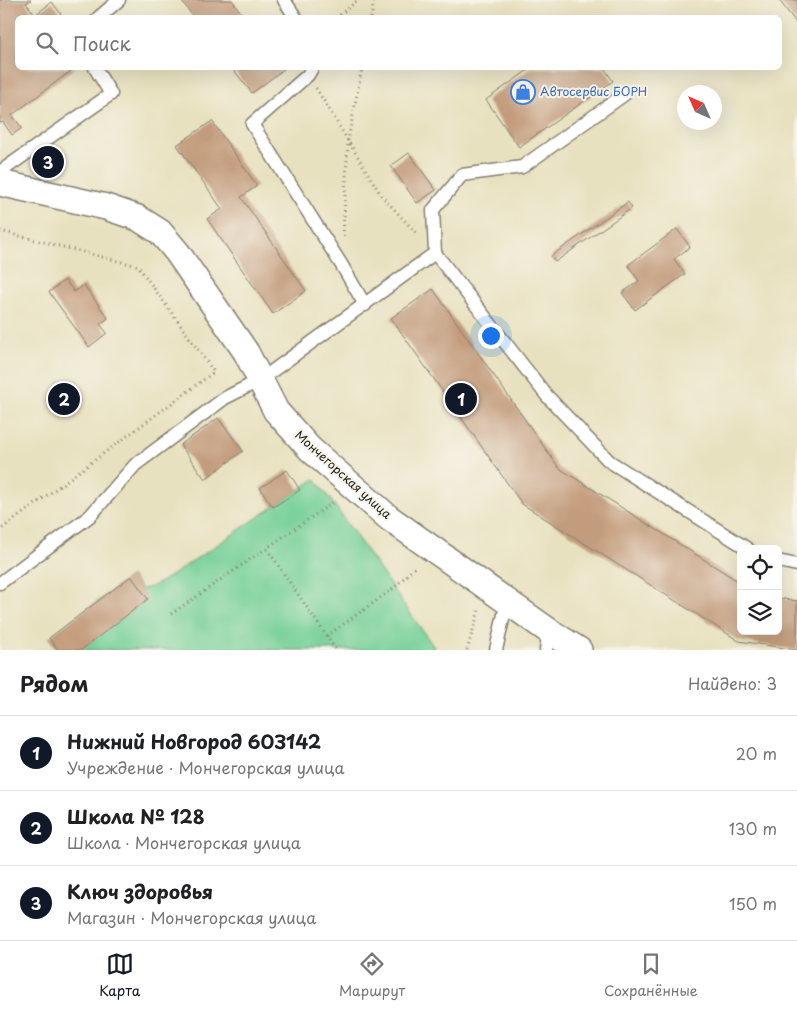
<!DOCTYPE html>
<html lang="ru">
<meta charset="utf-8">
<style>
:root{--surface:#fff;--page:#f6f6f6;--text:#202124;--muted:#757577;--line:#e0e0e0;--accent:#111827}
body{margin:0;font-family:"Playpen Sans",sans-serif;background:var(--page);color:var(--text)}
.controls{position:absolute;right:15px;bottom:15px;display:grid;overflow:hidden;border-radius:8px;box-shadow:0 5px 20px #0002}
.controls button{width:45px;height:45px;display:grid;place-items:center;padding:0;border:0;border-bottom:1px solid var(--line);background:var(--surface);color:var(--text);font:25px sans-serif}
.compass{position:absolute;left:677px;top:85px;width:45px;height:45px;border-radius:50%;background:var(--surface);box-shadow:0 5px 20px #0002;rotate:315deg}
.you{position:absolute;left:490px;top:335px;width:18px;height:18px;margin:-12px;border:4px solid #fff;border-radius:50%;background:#1a73e8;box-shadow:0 0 0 8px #1a73e833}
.badge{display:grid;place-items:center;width:32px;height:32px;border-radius:50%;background:var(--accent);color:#fff;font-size:16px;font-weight:700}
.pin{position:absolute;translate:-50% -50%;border:2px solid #fff;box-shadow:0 1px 5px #0006}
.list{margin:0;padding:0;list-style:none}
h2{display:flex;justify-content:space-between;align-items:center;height:65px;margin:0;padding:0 20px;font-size:21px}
h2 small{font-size:16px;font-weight:400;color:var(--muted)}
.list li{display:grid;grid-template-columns:32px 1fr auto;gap:15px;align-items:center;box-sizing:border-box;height:75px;padding:0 20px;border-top:1px solid var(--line)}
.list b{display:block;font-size:19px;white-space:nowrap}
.list p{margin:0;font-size:16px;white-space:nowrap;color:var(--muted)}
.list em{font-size:16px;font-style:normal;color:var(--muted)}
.icon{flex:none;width:28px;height:28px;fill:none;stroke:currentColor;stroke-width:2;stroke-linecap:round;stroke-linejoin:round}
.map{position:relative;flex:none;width:797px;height:650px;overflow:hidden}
.search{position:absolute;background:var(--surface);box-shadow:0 5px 20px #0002;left:15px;right:15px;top:15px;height:55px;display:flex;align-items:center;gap:12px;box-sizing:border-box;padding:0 18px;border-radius:8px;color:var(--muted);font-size:19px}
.sheet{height:290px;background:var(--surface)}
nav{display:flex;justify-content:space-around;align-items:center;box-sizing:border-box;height:70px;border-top:1px solid var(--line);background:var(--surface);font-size:14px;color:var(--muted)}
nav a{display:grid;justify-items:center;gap:2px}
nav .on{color:var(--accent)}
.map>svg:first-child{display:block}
.green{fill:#76d097;stroke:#49765a}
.building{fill:#c39c7d}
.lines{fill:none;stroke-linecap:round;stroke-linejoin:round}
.lane-casing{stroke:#827e6e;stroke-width:15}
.street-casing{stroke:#827e6e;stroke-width:28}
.path{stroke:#827e6e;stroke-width:3;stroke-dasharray:1 4;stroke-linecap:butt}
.lane{stroke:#fff;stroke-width:12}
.street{stroke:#fff;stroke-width:25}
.labels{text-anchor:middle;stroke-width:4;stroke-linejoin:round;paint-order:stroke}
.shop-label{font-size:12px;fill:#366cbe;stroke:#f7f3e8;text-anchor:start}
.street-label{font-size:12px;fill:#1c1c1c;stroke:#f7f3e8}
</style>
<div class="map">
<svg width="797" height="650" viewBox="0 0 797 650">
<rect width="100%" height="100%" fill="#f7f3e8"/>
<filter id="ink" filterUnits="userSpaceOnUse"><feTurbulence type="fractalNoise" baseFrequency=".02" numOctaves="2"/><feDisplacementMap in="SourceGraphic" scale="10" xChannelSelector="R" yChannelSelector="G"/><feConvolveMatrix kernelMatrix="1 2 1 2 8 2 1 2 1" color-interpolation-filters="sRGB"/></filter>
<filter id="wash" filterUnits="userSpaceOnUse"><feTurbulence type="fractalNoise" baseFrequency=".0096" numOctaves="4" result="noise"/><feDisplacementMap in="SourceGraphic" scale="20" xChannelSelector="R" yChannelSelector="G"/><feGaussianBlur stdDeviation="1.12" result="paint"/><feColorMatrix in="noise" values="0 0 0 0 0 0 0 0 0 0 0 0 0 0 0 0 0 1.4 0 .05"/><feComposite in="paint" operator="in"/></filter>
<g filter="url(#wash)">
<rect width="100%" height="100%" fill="#e8e1c0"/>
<path class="green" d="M315,479L333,503L436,650H55L57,649L49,638L131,576L141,589L151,587L169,577Z"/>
<g id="blocks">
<g class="building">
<path d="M0,0H31L26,3L35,15L52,2L61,14L56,18H18V68H75L12,115L22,128L12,135L3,122L0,123Z"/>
<path d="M181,0H232L245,18H194Z"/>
<path d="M779,0H797V24Z"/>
<path d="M232,68H283L284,69L252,93Z"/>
<path d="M531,68H604L613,81L519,147L486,100Z"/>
<path d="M212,121L257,186L241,197L306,291L273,314L207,219L222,209L177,145Z"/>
<path d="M409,153L436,190L417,203L391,166Z"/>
<path d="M628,202L632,208L555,262L551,256Z"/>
<path d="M677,229L690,247L674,259L685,274L635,310L622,293L639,281L628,265Z"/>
<path d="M65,280L74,292L84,285L108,318L100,324L107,333L89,347L49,292Z"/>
<path d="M433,289L559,468L741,583V631H778V598L797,601V650L739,641L522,504L391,318Z"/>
<path d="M218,418L243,451L205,479L180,445Z"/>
<path d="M287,470L300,490L273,507L260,488Z"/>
<path d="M131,576L148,599L81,650H58L49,638Z"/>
</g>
</g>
</g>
<g filter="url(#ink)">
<use href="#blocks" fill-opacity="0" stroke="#827e6e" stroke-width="1"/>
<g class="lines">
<defs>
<g id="lane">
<path d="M284,0L296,18"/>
<path d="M98,18L119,0"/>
<path d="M312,68L308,75L252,124L341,264L365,305"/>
<path d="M0,172L111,94L95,68"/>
<path d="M435,253L433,210L462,175L522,167L625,94"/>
<path d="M778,561L797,565"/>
<path d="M0,583L90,516L135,465L225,398L260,380L435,253L547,396L609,461L748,549"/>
<path d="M496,650L507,601"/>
<path d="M546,650L549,631"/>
</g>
<path id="street" d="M0,183L106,207L138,218L160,232L177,252L246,352L276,411L310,449L389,518L549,631L579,650"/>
</defs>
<use href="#lane" class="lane-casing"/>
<use href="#street" class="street-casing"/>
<g class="path">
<path d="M336,18L358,0"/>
<path d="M371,18L374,0"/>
<path d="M316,88L381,195L417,234"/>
<path d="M0,231L138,266L214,372L0,530"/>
<path d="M343,236L348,140L362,68"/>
<path d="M267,549L336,650"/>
<path d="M171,614L335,501"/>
<path d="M327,636L394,588L416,566"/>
<path d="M467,650L479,610"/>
</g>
<use href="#lane" class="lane"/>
<use href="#street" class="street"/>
</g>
</g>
<defs>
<symbol id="shop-ring" viewBox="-11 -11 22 22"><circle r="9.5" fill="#f7f3e8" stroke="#3f7fe0" stroke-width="1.5"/><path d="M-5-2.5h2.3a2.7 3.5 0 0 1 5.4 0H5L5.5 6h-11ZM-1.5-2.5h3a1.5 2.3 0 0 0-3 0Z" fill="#3f7fe0"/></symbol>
</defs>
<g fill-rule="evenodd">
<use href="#shop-ring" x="509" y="78" width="28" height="28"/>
</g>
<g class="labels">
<g class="shop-label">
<text x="540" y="96">Автосервис БОРН</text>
</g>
<g class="street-label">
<text transform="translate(343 475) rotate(42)" y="4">Мончегорская улица</text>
</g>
</g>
</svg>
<div class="controls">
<button><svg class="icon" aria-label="locate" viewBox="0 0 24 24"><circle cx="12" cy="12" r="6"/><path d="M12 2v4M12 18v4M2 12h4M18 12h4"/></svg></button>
<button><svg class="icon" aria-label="layers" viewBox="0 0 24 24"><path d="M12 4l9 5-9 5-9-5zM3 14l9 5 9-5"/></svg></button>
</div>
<svg class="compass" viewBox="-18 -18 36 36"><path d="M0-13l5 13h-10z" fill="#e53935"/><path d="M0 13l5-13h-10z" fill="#757577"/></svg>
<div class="you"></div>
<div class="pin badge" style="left:461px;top:399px">1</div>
<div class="pin badge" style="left:64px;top:399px">2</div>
<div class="pin badge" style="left:48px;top:162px">3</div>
<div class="search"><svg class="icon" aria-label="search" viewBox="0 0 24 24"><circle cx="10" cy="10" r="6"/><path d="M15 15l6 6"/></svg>Поиск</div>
</div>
<section class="sheet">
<h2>Рядом<small>Найдено: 3</small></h2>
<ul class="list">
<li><span class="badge">1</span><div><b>Нижний Новгород 603142</b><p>Учреждение · Мончегорская улица</p></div><em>20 m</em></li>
<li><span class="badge">2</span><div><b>Школа № 128</b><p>Школа · Мончегорская улица</p></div><em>130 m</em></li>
<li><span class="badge">3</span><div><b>Ключ здоровья</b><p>Магазин · Мончегорская улица</p></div><em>150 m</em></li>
</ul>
</section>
<nav>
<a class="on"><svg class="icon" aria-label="map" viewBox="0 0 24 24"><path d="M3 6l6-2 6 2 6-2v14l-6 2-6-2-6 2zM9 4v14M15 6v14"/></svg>Карта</a>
<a><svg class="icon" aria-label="directions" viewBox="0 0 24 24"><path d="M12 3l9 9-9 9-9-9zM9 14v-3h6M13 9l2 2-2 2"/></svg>Маршрут</a>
<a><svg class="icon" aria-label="saved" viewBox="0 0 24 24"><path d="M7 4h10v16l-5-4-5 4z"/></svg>Сохранённые</a>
</nav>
